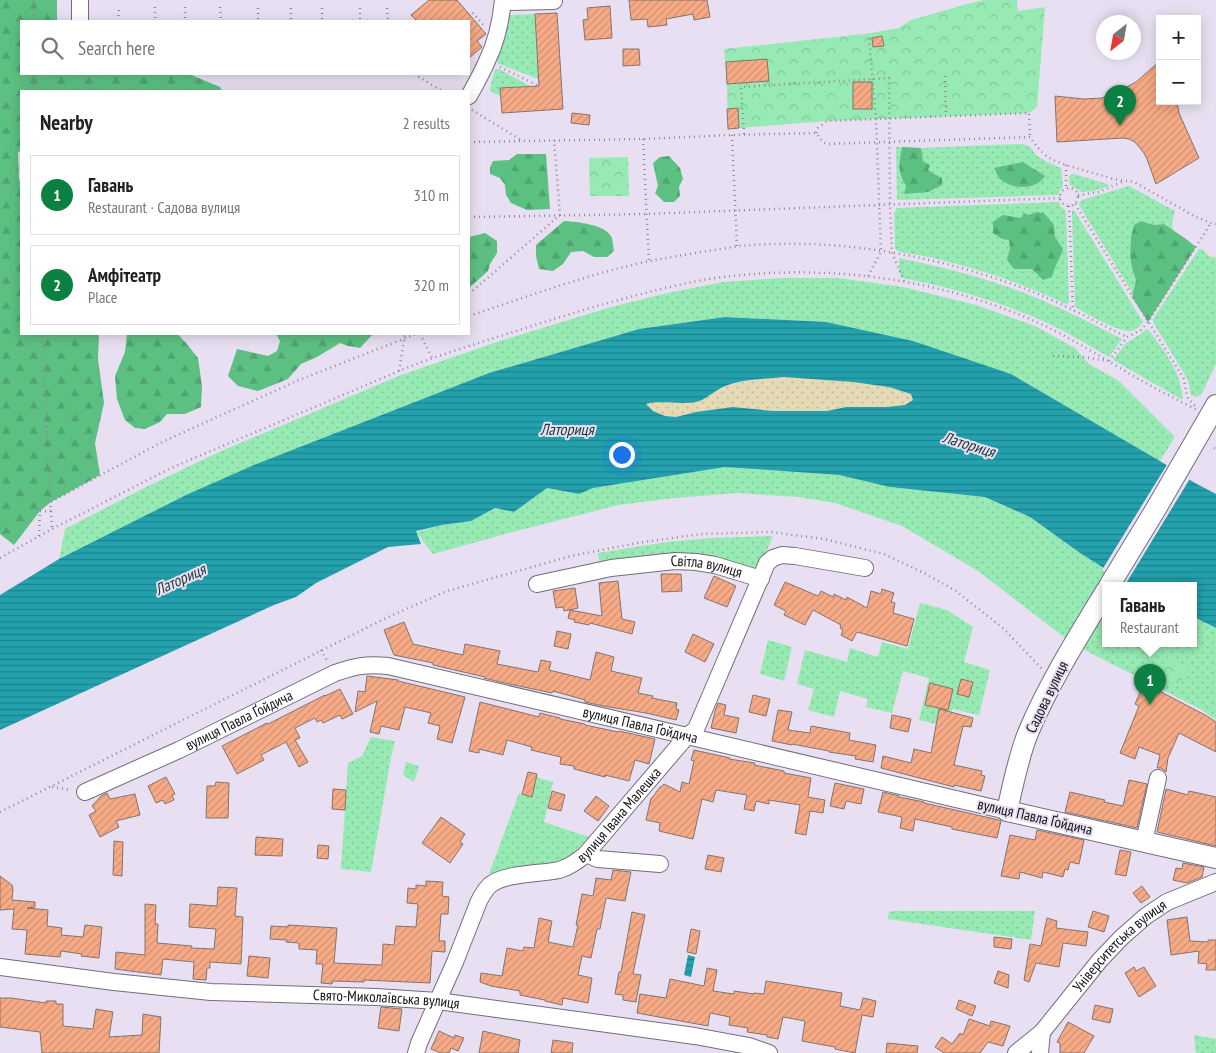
<!DOCTYPE html>
<meta charset="utf-8">
<style>
:root{--surface:#fff;--page:#f2f2f2;--text:#222;--muted:#767676;--line:#e0e0e0;--accent:#0b8043}
body{margin:0;font-family:"PT Sans Narrow",sans-serif;background:var(--page);color:var(--text)}
.controls{position:absolute;right:15px;top:15px;display:grid;overflow:hidden;border-radius:0px;box-shadow:0 2px 12px #0003}
.controls button{width:45px;height:45px;display:grid;place-items:center;padding:0;border:0;border-bottom:1px solid var(--line);background:var(--surface);color:var(--text);font:25px sans-serif}
.compass{position:absolute;left:1096px;top:15px;width:45px;height:45px;border-radius:50%;background:var(--surface);box-shadow:0 2px 12px #0003;rotate:211deg}
.you{position:absolute;left:621px;top:454px;width:18px;height:18px;margin:-12px;border:4px solid #fff;border-radius:50%;background:#1a73e8;box-shadow:0 0 0 8px #1a73e833}
.badge{display:grid;place-items:center;width:32px;height:32px;border-radius:50%;background:var(--accent);color:#fff;font-size:16px;font-weight:700}
.pin{position:absolute;translate:-50% -41px;filter:drop-shadow(0 1px 2px #0008)}
.pin::after{content:'';position:absolute;top:26px;width:18px;height:15px;background:inherit;clip-path:polygon(0 0,100% 0,50% 100%)}
.popup{position:absolute;left:1102px;top:582px;width:95px;height:65px;box-sizing:border-box;display:grid;place-content:center;border-radius:0px;background:var(--surface);filter:drop-shadow(0 1px 4px #0005);font-size:16px;white-space:nowrap;color:var(--muted)}
.popup b{font-size:19px;color:var(--text)}
.popup::after{content:'';position:absolute;left:50%;top:100%;margin-left:-10px;border:10px solid transparent;border-top-color:var(--surface)}
.list{margin:0;padding:0;list-style:none}
h2{display:flex;justify-content:space-between;align-items:center;height:65px;margin:0;padding:0 20px;font-size:21px}
h2 small{font-size:16px;font-weight:400;color:var(--muted)}
.list li{display:grid;grid-template-columns:32px 1fr auto;gap:15px;align-items:center;box-sizing:border-box;height:80px;margin:0 10px 10px;padding:0 10px;border:1px solid var(--line);border-radius:0px}
.list b{display:block;font-size:19px;white-space:nowrap}
.list p{margin:0;font-size:16px;white-space:nowrap;color:var(--muted)}
.list em{font-size:16px;font-style:normal;color:var(--muted)}
.icon{flex:none;width:28px;height:28px;fill:none;stroke:currentColor;stroke-width:2;stroke-linecap:round;stroke-linejoin:round}
.map{position:relative;flex:none;width:1216px;height:1053px;overflow:hidden}
.search{position:absolute;background:var(--surface);box-shadow:0 2px 12px #0003;left:20px;top:20px;width:450px;height:55px;display:flex;align-items:center;gap:12px;box-sizing:border-box;padding:0 18px;border-radius:0px;color:var(--muted);font-size:19px}
.panel{position:absolute;background:var(--surface);box-shadow:0 2px 12px #0003;left:20px;top:90px;width:450px;height:245px;border-radius:0px}
.map>svg:first-child{display:block}
.grass{fill:url(#grass-dots)}
.forest{fill:url(#forest-firs)}
.sand{fill:url(#sand-dots)}
.park{fill:url(#park-crowns)}
.water{fill:url(#water-rules);fill-rule:evenodd}
.pier{fill:#e8e0f2}
.building{fill:url(#building-hatch);stroke:#85736b}
.lines{fill:none;stroke-linecap:round;stroke-linejoin:round}
.minor-casing{stroke:#736c7c;stroke-width:18}
.major-casing{stroke:#736c7c;stroke-width:22}
.path{stroke:#908a98;stroke-width:2.5;stroke-dasharray:1 4;stroke-linecap:butt}
.minor{stroke:#fff;stroke-width:16}
.major{stroke:#fff;stroke-width:20}
.labels{text-anchor:middle;stroke-width:4;stroke-linejoin:round;paint-order:stroke}
.street-label{font-size:15px;fill:#131016;stroke:#e8e0f2}
.water-label{font-size:16px;font-style:italic;fill:#1c3639;stroke:#e8e0f2}
</style>
<div class="map">
<svg width="1216" height="1053" viewBox="0 0 1216 1053">
<defs>
<pattern id="grass-dots" width="8" height="8" patternUnits="userSpaceOnUse" patternTransform="scale(1.25)"><rect width="8" height="8" fill="#97eab3"/><path d="M2 2h.1M6 6h.1" fill="none" stroke="#81c899" stroke-width="1.8" stroke-linecap="round"/></pattern>
<pattern id="forest-firs" width="22" height="20" patternUnits="userSpaceOnUse" patternTransform="scale(1.25)"><rect width="22" height="20" fill="#5dc083"/><path d="M5 1l3.5 6h-7zM16 11l3.5 6h-7z" fill="#50a470"/></pattern>
<pattern id="sand-dots" width="8" height="8" patternUnits="userSpaceOnUse" patternTransform="scale(1.25)"><rect width="8" height="8" fill="#e4dab5"/><path d="M2 2h.1M6 6h.1" fill="none" stroke="#c3ba9b" stroke-width="1.8" stroke-linecap="round"/></pattern>
<pattern id="park-crowns" width="20" height="18" patternUnits="userSpaceOnUse" patternTransform="scale(1.25)"><rect width="20" height="18" fill="#97eab3"/><path d="M2 6a3 3 0 1 1 6 0M12 15a3 3 0 1 1 6 0" fill="none" stroke="#81c899"/></pattern>
<pattern id="water-rules" width="6" height="5" patternUnits="userSpaceOnUse" patternTransform="scale(1.25)"><rect width="6" height="5" fill="#23a1ad"/><path d="M0 2.5h6" fill="none" stroke="#1d828c"/></pattern>
<pattern id="building-hatch" width="6" height="6" patternUnits="userSpaceOnUse" patternTransform="scale(1.25)"><rect width="6" height="6" fill="#f7aa86"/><path d="M-1 1l2-2M0 6l6-6M5 7l2-2" fill="none" stroke="#d39173"/></pattern>
</defs>
<rect width="100%" height="100%" fill="#e8e0f2"/>
<g class="grass">
<path d="M535,14L539,79L499,64L497,62L505,16L507,15Z"/>
<path d="M495,69H499L530,86L500,88V96L490,91V88Z"/>
<path d="M1021,144C1036,147 1030,151 1039,157C1046,162 1054,165 1061,168L1063,187L1061,189L1058,195L897,200L896,147L921,148Z"/>
<path d="M1071,174H1074L1107,184L1109,186L1094,191L1082,192L1070,185L1069,177Z"/>
<path d="M1129,186L1175,211L1172,222L1173,230L1164,224L1154,225L1141,221L1131,237L1130,255L1132,268L1136,280L1133,294L1079,205L1080,202L1082,200Z"/>
<path d="M1057,202H1059L1061,207L1065,210L1066,212L1069,303L1066,304C1014,280 958,261 901,252L896,250L895,248L894,213L897,208Z"/>
<path d="M1074,210L1143,322C1140,326 1136,330 1131,331C1122,333 1082,313 1075,306L1072,214V211Z"/>
<path d="M1199,249H1202L1209,256L1216,258V364L1201,395L1196,397L1191,395L1188,380L1153,322V319Z"/>
<path d="M899,258C947,268 995,280 1039,299C1067,311 1095,325 1122,339L1109,357C1088,345 1067,332 1045,322C1000,302 951,287 902,278L899,270Z"/>
<path d="M781,278H838L903,287L976,305L1035,326L1075,348L1089,364L1119,381L1175,437L1160,461L1011,374L826,322L725,317L639,329L489,373L330,436L186,495L59,559L65,529L144,488L219,452L401,375L500,341L611,307L663,294L723,282Z"/>
<path d="M1146,329H1148C1159,344 1173,361 1179,380C1181,386 1182,393 1183,399H1181L1113,360L1126,343L1144,332Z"/>
<path d="M725,467L839,475L890,487L985,497L1030,517L1080,553L1132,586H1106V644H1194V617L1216,628V720L1202,710L1073,644L978,571L902,526L835,503L798,497L737,493L675,498L618,505L509,533L433,554L416,532L442,525L471,521L495,508L514,512L547,488L579,494L593,488Z"/>
<path d="M773,536L757,574L697,558L600,567L598,553L667,542L711,538Z"/>
<path d="M920,603L947,610L973,627L964,662L990,670L979,715L952,709L949,727L919,720L929,678L903,671L892,713L866,707L868,699L840,691L834,717L808,710L814,689L797,684L805,650L847,662L850,648L878,657L882,642L908,649Z"/>
<path d="M768,640L792,647L784,681L760,674Z"/>
<path d="M371,737L395,741L391,757L371,872L341,869L348,763L362,756Z"/>
<path d="M406,762L419,766L414,782L403,775Z"/>
<path d="M536,777L553,782L544,822L589,837L571,855L562,860L489,874L519,793L532,796Z"/>
<path d="M893,911H1035L1031,940L888,919L889,912Z"/>
<path d="M1194,1035L1216,1039V1053H1196Z"/>
</g>
<g class="forest">
<path d="M0,0H57V21H21V74H189L220,87L222,91H21V151L18,152L19,180L21,181V334H99L98,359L104,403L95,443L100,475L51,502L40,511L14,545L0,534Z"/>
<path d="M902,147L921,148L923,161L930,165L928,170L934,174L942,178V185L928,192L904,194L906,186C897,169 899,165 902,147Z"/>
<path d="M517,154H546L550,209L527,210L511,203L506,195L505,185L500,178L490,174V167L493,161L509,160Z"/>
<path d="M669,156L680,168L683,179L679,187L680,196L674,202H664L655,193L658,186L653,163L660,157Z"/>
<path d="M1023,162L1045,176C1037,190 1012,190 1000,179C998,177 996,172 994,168Z"/>
<path d="M1037,212L1044,213L1054,225L1055,237L1063,249C1060,259 1054,267 1052,277L1043,280L1032,269H1014L1007,260L1010,248L1009,240L1002,239L993,233V222L1003,215L1021,218L1024,213L1029,215Z"/>
<path d="M564,221C577,222 606,224 612,238C613,242 613,247 614,251L607,257H594L583,251L571,252L563,264L553,271L539,269L536,256V245Z"/>
<path d="M1141,221L1154,225L1164,224L1186,239L1196,247L1148,322L1132,297L1136,280L1132,268L1130,255L1131,237L1134,225Z"/>
<path d="M485,233L497,241V253L490,264L488,271L469,288V237Z"/>
<path d="M127,334H178L182,339L186,343L198,358L202,386L201,407L185,414H167L160,422L145,429L135,428L125,420L117,399L115,376L125,352Z"/>
<path d="M276,334H373L360,348L348,346L340,343L317,357L301,364L288,379L258,391L238,386L228,376L237,349L268,356L277,351L280,341Z"/>
</g>
<path class="sand" d="M784,377L853,382L889,387L912,394L913,400L905,405L887,407H846L827,411H773L733,407L696,412L676,417L665,416L653,411L645,403L659,402L684,403L698,401L724,386L747,381Z"/>
<g class="park">
<path d="M984,0H1017L1018,11L1045,7L1037,107L1029,113L827,121L728,129L727,84L724,49L864,34L899,28L911,20L967,4Z"/>
<path d="M628,157L629,196H590L589,158Z"/>
<path d="M1168,657L1189,668L1179,686L1158,675Z"/>
</g>
<g class="water">
<path d="M725,317L826,322L913,341L1011,374L1160,461L1195,483L1216,494V628L1194,617V586H1132L1080,553L1030,517L985,497L890,487L839,475L725,467L593,488L579,494L547,488L514,512L495,508L471,521L442,525L416,531L421,544L388,547L316,583L296,597L274,605L0,730V595L59,559L186,495L254,465L489,373L639,329ZM784,377L853,382L889,387L911,394L913,400L905,405L887,407H846L827,411H773L733,407L696,412L676,417L665,416L653,411L646,404C662,400 679,405 696,402C705,400 714,391 723,387C739,379 766,379 784,377Z"/>
<path d="M688,955L695,957L691,977L684,975Z"/>
</g>
<path class="pier" d="M1168,463L1191,477L1125,585L1102,570Z"/>
<g class="building">
<path d="M429,0H457L486,34L477,41L482,47L469,58V21H417L411,15Z"/>
<path d="M629,0H707L710,17L694,20L693,14L666,19L667,25L648,27L647,19L631,20Z"/>
<path d="M610,6L612,38L585,40L583,20L588,19L587,8Z"/>
<path d="M557,13L563,109L502,113L500,88L539,86L535,14Z"/>
<path d="M882,36L884,46L873,47L872,38Z"/>
<path d="M623,49H639L640,65L623,66Z"/>
<path d="M767,59L769,81L727,84L726,62Z"/>
<path d="M1160,61V101H1177L1179,113L1199,158L1156,184L1147,159L1144,153L1135,142L1129,139L1123,138L1057,142L1055,96L1084,99L1102,98L1114,94L1136,82Z"/>
<rect x="853" y="82" width="19" height="27"/>
<path d="M738,108L739,128L728,129L727,109Z"/>
<path d="M572,113L590,115L589,125L571,123Z"/>
<path d="M661,574H681L682,591L662,592Z"/>
<path d="M714,576L736,586L727,607L704,598Z"/>
<path d="M618,581L622,619L635,622L632,634L590,623L589,625L574,622L575,620L568,618L570,610L602,616L599,583Z"/>
<path d="M785,582L818,596L821,591L833,597L834,594L846,600L847,597L867,608L871,591L881,594L882,589L894,593L891,602L895,603L893,613L914,619L907,646L857,632L852,641L841,635L843,630L840,628L841,625L813,610L805,625L784,615L786,611L774,605Z"/>
<path d="M575,588L578,608L564,611L563,607L556,608L553,591Z"/>
<path d="M404,622L413,644L463,655L465,644L500,651L497,664L538,672L541,660L551,662L549,670L590,680L596,652L614,657L611,671L642,678L638,693L653,696L652,698L677,703L676,709L679,710L676,720L646,713L603,706L585,702V700L553,691L552,693L500,682L484,678L485,677L433,665V663L394,655L384,630Z"/>
<path d="M557,631L571,634L568,649L554,646Z"/>
<path d="M693,634L714,644L705,662L685,652Z"/>
<path d="M367,676L398,680V681L465,697L452,743L437,739L440,726L428,723L431,713L405,707L399,730L381,726L379,734L370,732L377,701L355,712L358,691L365,692Z"/>
<path d="M961,679L973,682L969,697L957,694Z"/>
<path d="M930,683L953,689L948,710L925,705Z"/>
<path d="M1144,683L1207,716L1216,722V752L1179,733L1168,758L1166,772L1161,768H1157L1160,755L1139,747L1135,759L1120,753L1139,706L1135,704Z"/>
<path d="M340,689L353,714L342,719L340,715L323,723L321,720L317,722L315,718L295,728L300,738L295,740L308,762L299,767L286,742L261,755L264,760L237,774L222,746L267,723L268,724L325,695V696Z"/>
<path d="M753,695L770,699L766,716L749,712Z"/>
<path d="M480,702L539,717L540,713L560,718V719L585,724V725L618,732L619,731L655,739L649,764L635,760L629,781L605,775V777L574,769V766L560,764L561,757L531,750L532,747L507,740L503,755L479,749V753L469,751Z"/>
<path d="M718,703L726,705L724,715L739,718L736,733L711,728L715,711Z"/>
<path d="M939,709L973,718L971,727L963,726L954,765L982,771L981,775L985,776L981,791L954,785V787L881,768L883,756L911,763L914,749L931,753Z"/>
<path d="M778,710L792,712L788,730L810,733L811,726L850,733L849,740L876,745L873,762L855,759L856,756L829,752V751L792,744V745L772,741Z"/>
<path d="M892,715L911,719L908,732L890,728Z"/>
<path d="M694,750L730,758L729,759L755,763L754,765L784,771V773L811,778L808,797L825,800L823,813L810,811L806,835L795,833L800,805L769,800V804L756,801L754,811L744,809L747,795L716,790L713,802L702,799L693,839L659,831L660,823L646,820L651,798H652L660,787H661L664,784L680,792L682,782L689,784L694,761L691,760Z"/>
<path d="M528,772L537,774L532,797L522,794Z"/>
<path d="M166,777L175,794L172,795L174,800L165,804L163,800L156,803L148,786Z"/>
<path d="M1129,780L1147,784L1137,828L1065,812L1070,792L1105,800L1104,802L1123,806Z"/>
<path d="M216,782L229,783L228,818H206L207,786H215Z"/>
<path d="M835,783L864,789L861,804L846,801L844,809L830,806Z"/>
<path d="M333,789L346,790L345,810L332,809Z"/>
<path d="M1166,789L1188,795L1189,791L1216,797V846L1157,832Z"/>
<path d="M552,791L565,795L561,811L548,808Z"/>
<path d="M883,792L899,796V797L924,802V803L999,820L1001,821L997,838L952,829V827L915,819L913,831L900,828L902,817L878,812Z"/>
<path d="M107,793L110,799L135,794L140,815L116,821L119,827L100,837L89,815L96,811L92,806L101,796Z"/>
<path d="M596,796L609,806L598,821L584,811Z"/>
<path d="M441,817L465,834L460,842L463,844L450,863L422,843Z"/>
<path d="M1037,830L1084,840L1079,864L1070,862L1068,870L1065,869L1063,877L1043,872L1042,878L1020,872L1019,879L1001,876L1010,835L1035,840Z"/>
<path d="M256,837L283,839L282,856L255,855Z"/>
<path d="M114,841L123,842L122,876L113,875Z"/>
<path d="M318,845L329,846L328,859L317,858Z"/>
<path d="M1120,850L1131,852L1126,876L1115,874Z"/>
<path d="M708,855L724,858L721,872L705,869Z"/>
<path d="M1183,863L1204,867L1202,877L1187,883L1173,880L1176,868L1182,869Z"/>
<path d="M613,870L631,872L625,901L606,898L600,929H597L591,958L582,956L578,975L592,978L588,1003L563,998L562,1005L545,1001V1000L520,995V991L491,986L480,982L481,973L502,976L507,948L523,951L524,947L534,948L539,918L552,921L548,942L573,947L578,925H576L582,894L593,896L596,878L611,880Z"/>
<path d="M0,876L12,885L13,889L12,900L35,902V907L27,908L48,910L47,926L62,928L61,935L83,937L85,925L102,927L99,958L81,956L82,954L61,951L60,957L25,954L27,930L12,929L14,909L0,910Z"/>
<path d="M426,881L443,882L442,896L449,897L448,914H441L439,941H445V952L432,951L430,983L364,980V982L333,981L332,984L321,983L323,964H316L317,950L299,949V943L286,942L287,940L270,939L271,926L288,927V925L337,928L334,963L382,965L383,944L394,945L396,926L416,927L418,904L407,903L408,888L416,889V885L426,886Z"/>
<path d="M1142,886L1150,897L1141,903L1133,893Z"/>
<path d="M218,887L237,888L235,916L243,917L241,964L210,962V968H207L206,980L193,979L194,962L163,959L161,975L115,969L116,952L145,955V904L156,905L155,924H158L157,943L192,946L191,948L214,949L216,929L189,927L190,904L217,906Z"/>
<path d="M1093,911L1109,916L1104,932L1088,927Z"/>
<path d="M632,912L645,915L633,974L641,975L636,1002L623,1000V995L615,994L619,972H621Z"/>
<path d="M1187,917L1190,941L1208,942V940H1216V970H1206L1207,964L1198,963L1199,951L1171,955L1167,920Z"/>
<path d="M1047,918L1057,921L1056,928L1088,932L1086,946L1063,943L1059,967L1036,963L1029,982L1024,980L1030,944L1041,946Z"/>
<path d="M691,929L700,931L696,954L687,952Z"/>
<path d="M994,937L1012,939L1011,949L994,947Z"/>
<path d="M249,956L270,958L268,978L247,976Z"/>
<path d="M1134,967L1136,971L1144,967L1156,986L1139,997L1125,973Z"/>
<path d="M707,968L717,970L713,991L734,994V991L754,994V993L764,994L766,981L842,993L840,1006L860,1010L863,998L876,1001L873,1017L862,1015L855,1053L835,1049V1047L802,1041L805,1021L783,1017L778,1039L767,1037V1035L747,1032L748,1028L729,1025L730,1017L710,1013L708,1026L637,1013L640,994L666,998L670,979L704,986Z"/>
<path d="M998,971L1009,975L1008,988L994,983Z"/>
<path d="M0,998H11L46,1003V1001H56V1004H63V1026L93,1029L96,1009L113,1012L109,1037L142,1035L143,1014L161,1017L159,1053H42L40,1032L0,1027Z"/>
<path d="M959,1000L976,1006L972,1016L956,1009Z"/>
<path d="M1095,1005L1113,1009L1110,1023L1092,1019Z"/>
<path d="M381,1007L402,1009L399,1031L378,1028Z"/>
<path d="M969,1019L990,1026L991,1021L1010,1026L1003,1046L988,1042L980,1053H944L935,1047L942,1037L952,1044L960,1033L963,1035Z"/>
<path d="M1068,1022L1094,1036L1084,1053H1060V1043L1057,1042Z"/>
<path d="M439,1031L454,1038L455,1035L464,1038L458,1051L451,1048L449,1053H441L431,1049Z"/>
<path d="M483,1031L520,1040L518,1053H479Z"/>
<path d="M553,1040L573,1043L572,1053H551Z"/>
<path d="M887,1043L918,1046L917,1053H886Z"/>
</g>
<g class="lines">
<defs>
<g id="minor">
<path d="M80,0V21"/>
<path d="M503,2L554,1"/>
<path d="M469,96C475,85 482,73 487,61C496,43 501,20 503,0"/>
<path id="s1" d="M537,584L611,568L675,561L696,562L715,565L761,579"/>
<path id="s2" d="M85,792L179,750L335,673C356,666 365,664 388,666L1007,811"/>
<path d="M1144,842L1158,778"/>
<path d="M586,854L598,859L660,864"/>
<path id="s3" d="M0,967L114,982L211,992L376,997L438,1001L695,1036L749,1046L769,1053"/>
<path id="s4" d="M416,1053L419,1043L455,962L479,901C482,895 486,889 490,885C505,873 540,874 559,870C569,867 578,861 586,854L687,736L696,729L767,563L773,558L782,555L795,556L865,568"/>
<path id="s5" d="M1016,1053L1042,1032L1100,960L1122,937L1146,916L1167,902L1216,882"/>
<path d="M1040,1053L1042,1032"/>
</g>
<g id="major">
<path d="M1109,586L1157,507L1216,405"/>
<path d="M1106,591C1078,637 1049,683 1028,733C1018,758 1013,785 1007,811L1216,858"/>
</g>
</defs>
<use href="#minor" class="minor-casing"/>
<use href="#major" class="major-casing"/>
<g class="path">
<path d="M155,7V21"/>
<path d="M185,7V21"/>
<path d="M220,7L221,21"/>
<path d="M258,8V21"/>
<path d="M291,8V21"/>
<path d="M322,8V21"/>
<path d="M360,8V21"/>
<path d="M387,8L388,21"/>
<path d="M469,15L472,12L485,27"/>
<path d="M34,21V0"/>
<path d="M118,21L119,7"/>
<path d="M500,67L539,86"/>
<path d="M86,74L93,91"/>
<path d="M414,74L442,91"/>
<path d="M945,76L946,116"/>
<path d="M33,91V74"/>
<path d="M472,110L521,140"/>
<path d="M816,133L818,128L827,121L1029,113L1030,137"/>
<path d="M744,134L741,87L889,78L890,205L892,253L904,281"/>
<path d="M732,135L737,247"/>
<path d="M643,139L649,262"/>
<path d="M469,142L643,139L732,135L816,133L823,142L828,144L1030,137L1037,147L1045,155L1053,160L1066,165L1114,179L1134,182L1196,217L1211,223L1216,224"/>
<path d="M1066,165V189"/>
<circle cx="1069" cy="197" r="9"/>
<path d="M1078,195L1099,192L1124,181"/>
<path d="M1075,204L1184,379L1187,397L1196,407"/>
<path d="M1069,206L1073,310"/>
<path d="M469,217L646,214L1060,198"/>
<path d="M868,276L881,252L876,119L869,36"/>
<path d="M469,294L560,215L554,140"/>
<path d="M469,316C514,301 559,285 605,272C637,263 669,257 702,252C714,250 727,248 739,246C836,237 937,255 1028,290C1062,303 1094,321 1127,337"/>
<path d="M420,334L432,358"/>
<path d="M1053,356L1083,357L1108,361"/>
<path d="M1109,361L1127,337L1141,330L1148,322L1211,223"/>
<path d="M399,371L405,334"/>
<path d="M1214,448L1216,449"/>
<path d="M51,502L162,442L299,380L416,334"/>
<path d="M51,511L52,529"/>
<path d="M39,536L40,511H51L42,334"/>
<path d="M0,558L52,529L171,468L399,371C443,353 489,340 535,325C572,313 610,302 649,292C673,286 698,280 723,277C820,265 919,276 1010,311C1052,326 1091,351 1130,374C1152,387 1174,398 1197,410"/>
<path d="M321,650L328,662"/>
<path d="M52,787L71,790"/>
<path d="M0,812L386,618L447,591L571,556L637,543L701,534L770,532L824,539L884,554L924,573L956,591L1004,629L1042,669"/>
</g>
<use href="#minor" class="minor"/>
<use href="#major" class="major"/>
</g>
<g class="labels">
<g class="street-label">
<text dy="5" stroke="none"><textPath href="#s1" startOffset="172">Світла вулиця</textPath></text>
<text transform="translate(1047 697) rotate(-64)" y="5">Садова вулиця</text>
<text dy="5" stroke="none"><textPath href="#s2" startOffset="170">вулиця Павла Ґойдича</textPath></text>
<text dy="5" stroke="none"><textPath href="#s2" startOffset="590">вулиця Павла Ґойдича</textPath></text>
<text dy="5" stroke="none"><textPath href="#s4" startOffset="338">вулиця Івана Малешка</textPath></text>
<text transform="translate(1035 817) rotate(13)" y="5">вулиця Павла Ґойдича</text>
<text dy="5" stroke="none"><textPath href="#s5" startOffset="150">Університетська вулиця</textPath></text>
<text dy="5" stroke="none"><textPath href="#s3" startOffset="388">Свято-Миколаївська вулиця</textPath></text>
</g>
<g class="water-label">
<text x="567" y="435">Латориця</text>
<text transform="translate(969 444) rotate(17)" y="6">Латориця</text>
<text transform="translate(180 579) rotate(-25)" y="6">Латориця</text>
</g>
</g>
</svg>
<div class="controls">
<button>+</button>
<button>−</button>
</div>
<svg class="compass" viewBox="-18 -18 36 36"><path d="M0-13l5 13h-10z" fill="#e53935"/><path d="M0 13l5-13h-10z" fill="#767676"/></svg>
<div class="you"></div>
<div class="pin badge" style="left:1150px;top:705px">1</div>
<div class="popup"><b>Гавань</b>Restaurant</div>
<div class="pin badge" style="left:1120px;top:126px">2</div>
<div class="search"><svg class="icon" aria-label="search" viewBox="0 0 24 24"><circle cx="10" cy="10" r="6"/><path d="M15 15l6 6"/></svg>Search here</div>
<section class="panel">
<h2>Nearby<small>2 results</small></h2>
<ul class="list">
<li><span class="badge">1</span><div><b>Гавань</b><p>Restaurant · Садова вулиця</p></div><em>310 m</em></li>
<li><span class="badge">2</span><div><b>Амфітеатр</b><p>Place</p></div><em>320 m</em></li>
</ul>
</section>
</div>
